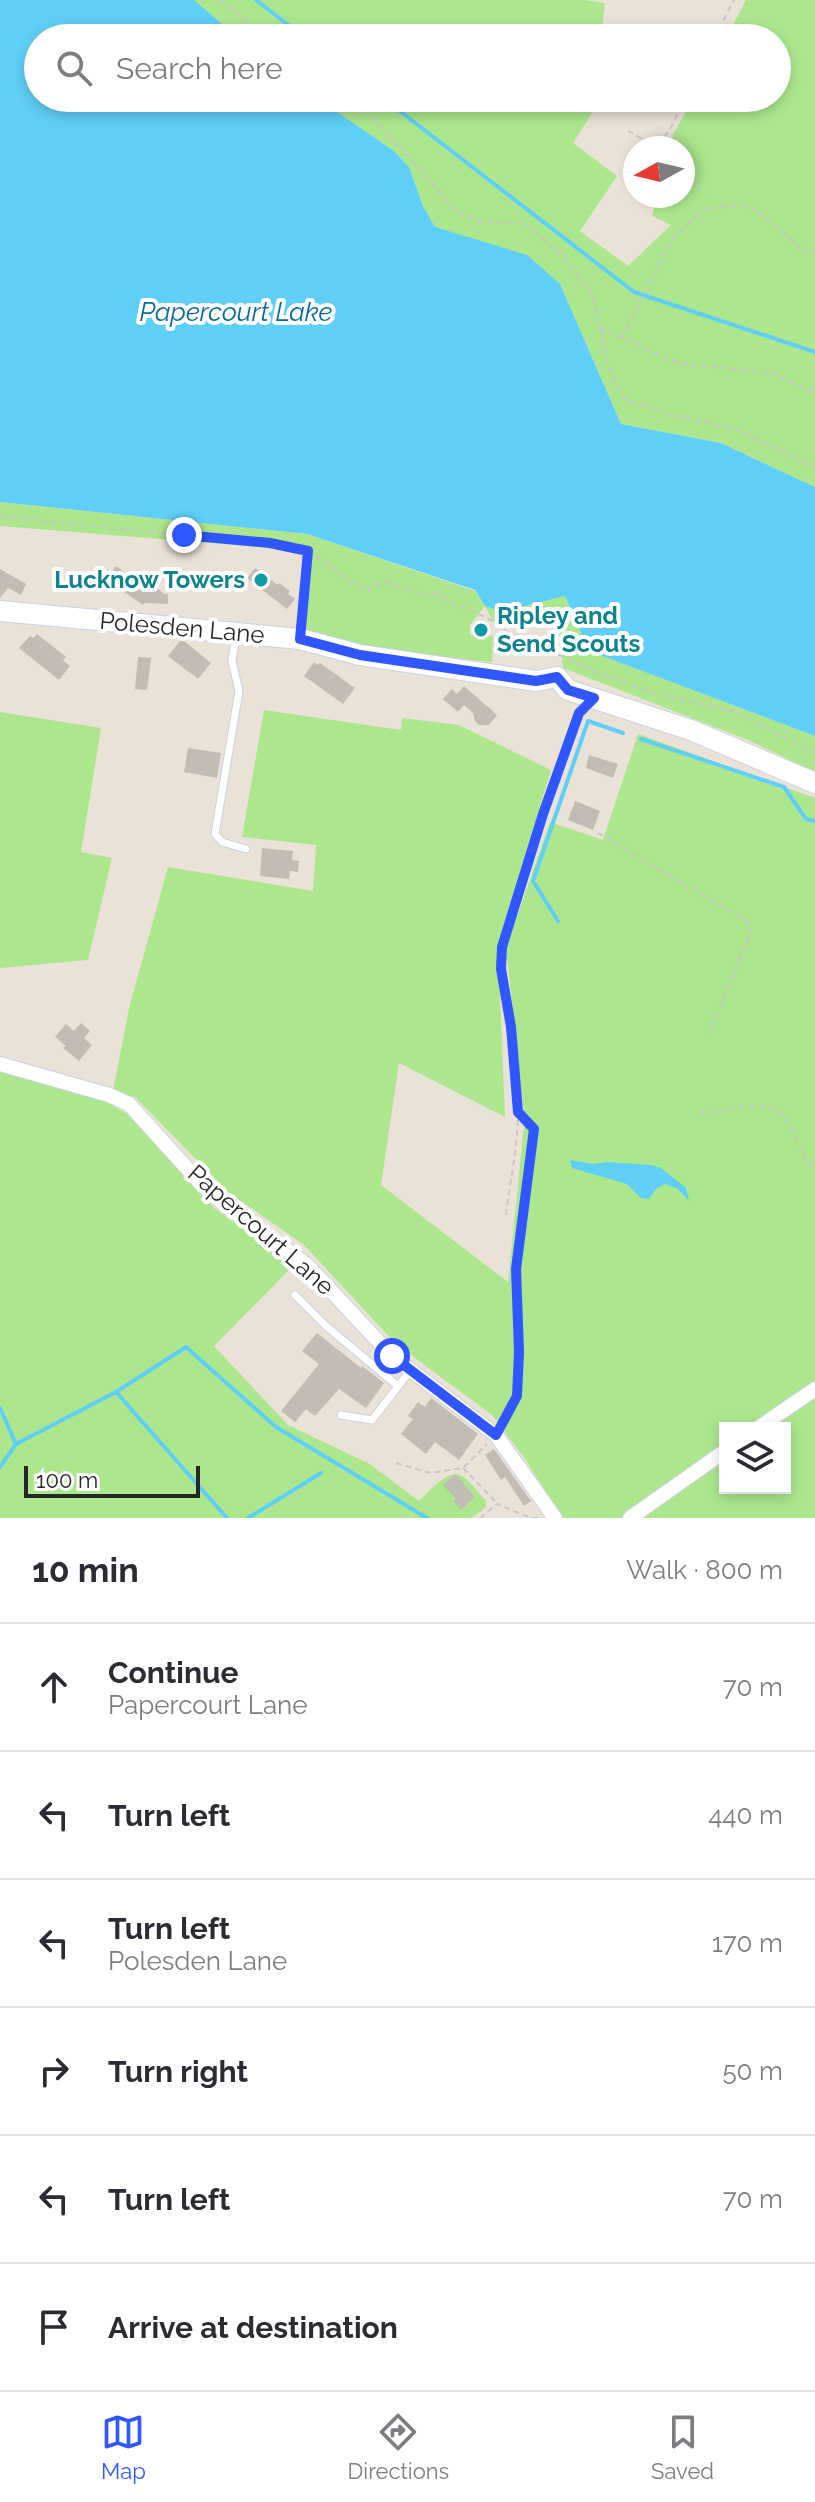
<!DOCTYPE html>
<meta charset="utf-8">
<style>
:root{--surface:#fff;--page:#f7f7f7;--text:#2b2b33;--muted:#7c7c81;--line:#e1e1e2;--accent:#3056ff}
body{margin:0;font-family:Raleway,sans-serif;background:var(--page);color:var(--text)}
.controls{position:absolute;right:24px;bottom:24px;display:grid;overflow:hidden;border-radius:0px;box-shadow:0 4px 12px #0003}
.controls button{width:72px;height:72px;display:grid;place-items:center;padding:0;border:0;border-bottom:2px solid var(--line);background:var(--surface);color:var(--text);font:40px sans-serif}
.compass{position:absolute;left:623px;top:136px;width:72px;height:72px;border-radius:50%;background:var(--surface);box-shadow:0 4px 12px #0003;rotate:262deg}
.scale{position:absolute;left:24px;bottom:20px;width:176px;box-sizing:border-box;padding-left:8px;border:4px solid #272727;border-top:0;font-size:22px;line-height:28px;white-space:nowrap;color:#272727;-webkit-text-stroke:6px #fff;paint-order:stroke}
.stop{position:absolute;width:24px;height:24px;margin:-18px;border:6px solid #3056ff;border-radius:50%;background:#fff}
.stop.end{background:#3056ff;border-color:#fff;box-shadow:0 2px 8px #0008}
.list{margin:0;padding:0;list-style:none}
h2{display:flex;justify-content:space-between;align-items:center;height:104px;margin:0;padding:0 32px;font-size:34px}
h2 small{font-size:26px;font-weight:400;color:var(--muted)}
.list li{display:grid;grid-template-columns:52px 1fr auto;gap:24px;align-items:center;box-sizing:border-box;height:128px;padding:0 32px;border-top:2px solid var(--line)}
.list b{display:block;font-size:30px;white-space:nowrap}
.list p{margin:0;font-size:26px;white-space:nowrap;color:var(--muted)}
.list em{font-size:26px;font-style:normal;color:var(--muted)}
.icon{flex:none;width:44px;height:44px;fill:none;stroke:currentColor;stroke-width:2;stroke-linecap:round;stroke-linejoin:round}
.map{position:relative;flex:none;width:815px;height:1518px;overflow:hidden}
.search{position:absolute;background:var(--surface);box-shadow:0 4px 12px #0003;left:24px;right:24px;top:24px;height:88px;display:flex;align-items:center;gap:20px;box-sizing:border-box;padding:0 28px;border-radius:44px;color:var(--muted);font-size:30px}
.sheet{height:872px;background:var(--surface)}
nav{display:flex;justify-content:space-around;align-items:center;box-sizing:border-box;height:112px;border-top:2px solid var(--line);background:var(--surface);font-size:22px;color:var(--muted)}
nav a{display:grid;justify-items:center;gap:4px}
nav .on{color:var(--accent)}
.map>svg:first-child{display:block}
.green{fill:#ace78e;fill-rule:evenodd}
.water{fill:#5fcff7}
.lines{fill:none;stroke-linecap:round;stroke-linejoin:round}
.stream{stroke:#5fcff7;stroke-width:4}
.building{fill:#c2bcb4}
.lane-casing{stroke:#ccd0e2;stroke-width:9}
.street-casing{stroke:#ccd0e2;stroke-width:16}
.secondary-casing{stroke:#ccd0e2;stroke-width:22}
.path{stroke:#c7c7c7;stroke-width:2;stroke-dasharray:6 4;stroke-linecap:butt}
.lane{stroke:#fff;stroke-width:7}
.street{stroke:#fff;stroke-width:14}
.secondary{stroke:#fff;stroke-width:20}
.route{stroke:#3056ff;stroke-width:10}
.culture-dot{fill:#0f9aa8;stroke:#fff;stroke-width:3}
.labels{text-anchor:middle;stroke-width:8;stroke-linejoin:round;paint-order:stroke}
.culture-label{font-size:24px;font-weight:bold;fill:#0d838f;stroke:#fff;text-anchor:end}
.street-label{font-size:24px;fill:#272727;stroke:#fff}
.water-label{font-size:26px;font-style:italic;fill:#03699f;stroke:#fff}
</style>
<div class="map">
<svg width="815" height="1518" viewBox="0 0 815 1518">
<rect width="100%" height="100%" fill="#ebe2d7"/>
<g class="green">
<path d="M194,0H585L605,3L601,38H239Z"/>
<path d="M746,0H815V487L721,443L621,424L560,284L435,227L423,206L409,167L394,151L317,98H593L591,115L573,143L617,176L580,231L628,266L671,225L652,216L657,196H683V148H670L673,135L693,98H777V38H726Z"/>
<path d="M0,502L307,534L475,591L485,606L501,612L565,596L589,651L815,736V772L748,740L563,668L558,617L525,624L495,625L485,606L470,625V635L493,636L492,662L404,654L304,633L307,551L0,526Z"/>
<path d="M264,710L401,730L402,718L459,725L551,770L498,944L505,1117L399,1063L381,1185L508,1282L524,1126L539,1132L524,1113L506,948L550,822L603,840L638,734L815,798V1518H563L523,1456L492,1415L395,1343L304,1245L228,1192L135,1097L113,1091L129,1008L168,867L313,891L316,845L242,837ZM725,1428H785V1488H725Z"/>
<path d="M0,712L101,728L81,852L112,858L88,960L0,968Z"/>
<path d="M0,1071L104,1101L126,1113L214,1208L293,1266L214,1346L288,1425L370,1464L419,1501C430,1491 448,1468 462,1476C471,1481 479,1494 486,1501V1507L472,1518H0Z"/>
</g>
<g class="water">
<path d="M0,0H194L239,38H38V98H317L394,151L409,167L423,206L435,227L527,255L560,284L621,424L721,443L815,487V736L589,651L565,596L501,612L485,606L475,590L307,534L0,502Z"/>
<path d="M570,1160L594,1164L607,1162L651,1165L661,1168L686,1188L689,1201L678,1189L665,1184L656,1189L649,1199L641,1198L627,1184L572,1168Z"/>
</g>
<g class="lines">
<g class="stream">
<path d="M256,0L305,38"/>
<path d="M383,98L634,292L815,352"/>
<path d="M641,739L784,787L806,819L815,821"/>
<path d="M558,921L533,881L588,721L623,733"/>
<path d="M116,1392L227,1518"/>
<path d="M0,1408L16,1444L116,1392L186,1347L276,1427L427,1518"/>
<path d="M0,1467L16,1444"/>
<path d="M248,1518L321,1473"/>
</g>
</g>
<g class="building">
<path d="M116,566L146,588L150,582L164,594H168V604L144,603L143,605L121,590L107,578Z"/>
<path d="M255,568L278,585L279,583L290,591L288,594L295,599L287,609L247,578Z"/>
<path d="M0,569L26,584L21,595L8,588L0,598Z"/>
<path d="M37,634L66,657L63,660L70,666L59,680L19,648L30,636L33,638Z"/>
<path d="M180,641H184L211,663L198,679L168,656Z"/>
<path d="M138,657L151,658L147,690L135,689Z"/>
<path d="M314,662L318,665L320,663L355,688L343,704L304,676Z"/>
<path d="M464,686L497,715L489,725H479L475,721L473,713L464,705L458,712L443,699L452,689L457,694Z"/>
<path d="M188,748L221,753L217,778L184,772Z"/>
<path d="M589,755L618,764L613,778L586,768Z"/>
<path d="M575,801L600,811L593,830L568,820Z"/>
<path d="M262,848L293,851L292,860L299,861L298,872L290,871L289,879L260,876Z"/>
<path d="M81,1023L90,1031L84,1038L92,1045L79,1061L63,1048L66,1046L55,1037L66,1024L74,1031Z"/>
<path d="M317,1333L361,1368L362,1366L384,1383L366,1408L339,1389L315,1416L306,1409L295,1422L281,1411L319,1364L302,1351Z"/>
<path d="M431,1398L478,1434L459,1460L435,1442L426,1454L401,1434L413,1419L408,1416L418,1402L425,1407Z"/>
<path d="M494,1449L531,1501L524,1506L505,1477L501,1480L485,1455Z"/>
<path d="M455,1474L475,1497L461,1510L454,1502L456,1499L443,1485Z"/>
</g>
<g class="lines">
<defs>
<g id="lane">
<path d="M236,636L232,661L239,691L215,834L222,842L246,849"/>
<path d="M295,1295L326,1326L398,1386"/>
<path d="M341,1415L372,1420L410,1371"/>
</g>
<g id="street">
<path d="M0,1064L109,1095L129,1104L202,1185L225,1205L307,1265L392,1356L496,1435L555,1518"/>
<path d="M758,1428L815,1389"/>
<path d="M630,1518L725,1451"/>
</g>
<path id="secondary" d="M0,611L300,639L360,655L536,681L557,677L568,690L691,730L815,783"/>
</defs>
<use href="#lane" class="lane-casing"/>
<use href="#street" class="street-casing"/>
<use href="#secondary" class="secondary-casing"/>
<g class="path">
<path d="M219,0L269,38"/>
<path d="M714,38L734,0"/>
<path d="M348,98L367,112L422,171L455,211L482,222L525,223L561,255L592,294L600,328L678,363L771,373L815,393"/>
<path d="M628,131C635,134 644,141 651,142C669,144 678,110 684,98"/>
<path d="M600,329L610,373L626,401L682,417L735,429L815,467"/>
<path d="M622,337L675,235L706,209L746,204L773,223L800,248L815,254"/>
<path d="M0,516L203,538L270,543L308,551L350,581L368,589L385,582L424,595L438,594C459,610 486,612 504,630L592,670L659,695L734,711L815,753"/>
<path d="M302,621L308,552"/>
<path d="M598,833L747,921L750,934L709,1033"/>
<path d="M699,1114C718,1112 764,1100 780,1113C789,1120 801,1150 807,1162L815,1166"/>
<path d="M506,1215C510,1181 518,1146 518,1112C519,1056 499,1002 502,947L543,814L582,710"/>
<path d="M502,1423L517,1396L519,1352L516,1269L534,1129L519,1112"/>
<path d="M396,1463L430,1473L463,1468L487,1444"/>
<path d="M463,1468L497,1503"/>
<path d="M480,1518L497,1504L531,1518H539"/>
</g>
<use href="#lane" class="lane"/>
<use href="#street" class="street"/>
<use href="#secondary" class="secondary"/>
</g>
<g class="lines">
<path class="route" d="M184,535L270,543L308,551L300,639L360,655L536,681L557,677L568,690L594,698L579,713L543,814L502,947L501,969L511,1027L518,1112L534,1129L516,1269L519,1352L517,1396L496,1435L392,1356"/>
</g>
<g class="culture-dot">
<circle cx="261" cy="580" r="8"/>
<circle cx="481" cy="630" r="8"/>
</g>
<g class="labels">
<g class="culture-label">
<text x="245" y="588">Lucknow Towers</text>
<text x="497" y="624" text-anchor="start">Ripley and<tspan x="497" dy="28">Send Scouts</tspan></text>
</g>
<g class="street-label">
<text transform="translate(182 628) rotate(5)" y="8">Polesden Lane</text>
<text transform="translate(261 1230) rotate(41)" y="8">Papercourt Lane</text>
</g>
<g class="water-label">
<text x="236" y="321">Papercourt Lake</text>
</g>
</g>
</svg>
<div class="controls">
<button><svg class="icon" aria-label="layers" viewBox="0 0 24 24"><path d="M12 4l9 5-9 5-9-5zM3 14l9 5 9-5"/></svg></button>
</div>
<svg class="compass" viewBox="-18 -18 36 36"><path d="M0-13l5 13h-10z" fill="#e53935"/><path d="M0 13l5-13h-10z" fill="#7c7c81"/></svg>
<div class="scale">100 m</div>
<div class="stop" style="left:392px;top:1356px"></div>
<div class="stop end" style="left:184px;top:535px"></div>
<div class="search"><svg class="icon" aria-label="search" viewBox="0 0 24 24"><circle cx="10" cy="10" r="6"/><path d="M15 15l6 6"/></svg>Search here</div>
</div>
<section class="sheet">
<h2>10 min<small>Walk · 800 m</small></h2>
<ul class="list">
<li><svg class="icon" aria-label="ahead" viewBox="0 0 24 24"><path d="M12 20V5M6 11l6-6 6 6"/></svg><div><b>Continue</b><p>Papercourt Lane</p></div><em>70 m</em></li>
<li><svg class="icon" aria-label="left" viewBox="0 0 24 24"><path d="M17 20v-9H6M10 6l-5 5 5 5"/></svg><div><b>Turn left</b></div><em>440 m</em></li>
<li><svg class="icon" aria-label="left" viewBox="0 0 24 24"><path d="M17 20v-9H6M10 6l-5 5 5 5"/></svg><div><b>Turn left</b><p>Polesden Lane</p></div><em>170 m</em></li>
<li><svg class="icon" aria-label="right" viewBox="0 0 24 24"><path d="M7 20v-9h11M14 6l5 5-5 5"/></svg><div><b>Turn right</b></div><em>50 m</em></li>
<li><svg class="icon" aria-label="left" viewBox="0 0 24 24"><path d="M17 20v-9H6M10 6l-5 5 5 5"/></svg><div><b>Turn left</b></div><em>70 m</em></li>
<li><svg class="icon" aria-label="arrive" viewBox="0 0 24 24"><path d="M6 21V4h12l-3 4 3 4H6"/></svg><div><b>Arrive at destination</b></div></li>
</ul>
</section>
<nav>
<a class="on"><svg class="icon" aria-label="map" viewBox="0 0 24 24"><path d="M3 6l6-2 6 2 6-2v14l-6 2-6-2-6 2zM9 4v14M15 6v14"/></svg>Map</a>
<a><svg class="icon" aria-label="directions" viewBox="0 0 24 24"><path d="M12 3l9 9-9 9-9-9zM9 14v-3h6M13 9l2 2-2 2"/></svg>Directions</a>
<a><svg class="icon" aria-label="saved" viewBox="0 0 24 24"><path d="M7 4h10v16l-5-4-5 4z"/></svg>Saved</a>
</nav>
